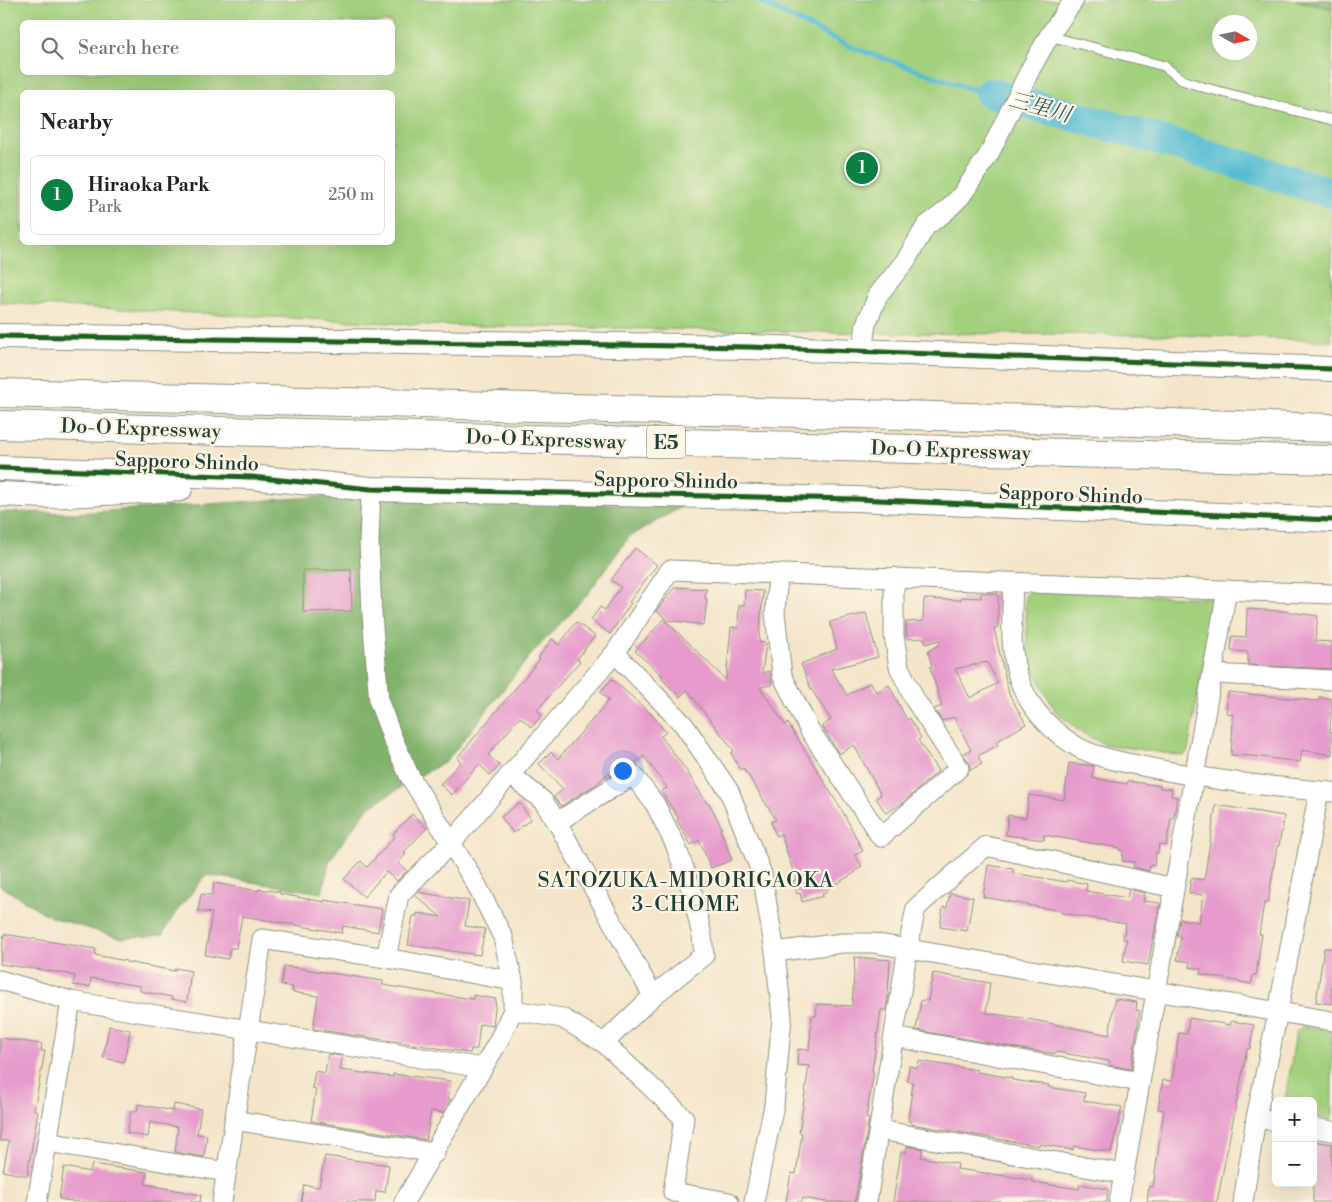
<!DOCTYPE html>
<meta charset="utf-8">
<style>
:root{--surface:#fff;--page:#f6f6f6;--text:#202124;--muted:#757577;--line:#e0e0e0;--accent:#0b8043}
body{margin:0;font-family:"Libre Bodoni","Noto Serif JP",serif;background:var(--page);color:var(--text)}
.controls{position:absolute;right:15px;bottom:15px;display:grid;overflow:hidden;border-radius:8px;box-shadow:0 5px 20px #0002}
.controls button{width:45px;height:45px;display:grid;place-items:center;padding:0;border:0;border-bottom:1px solid var(--line);background:var(--surface);color:var(--text);font:25px sans-serif}
.compass{position:absolute;left:1212px;top:15px;width:45px;height:45px;border-radius:50%;background:var(--surface);box-shadow:0 5px 20px #0002;rotate:99deg}
.you{position:absolute;left:622px;top:770px;width:18px;height:18px;margin:-12px;border:4px solid #fff;border-radius:50%;background:#1a73e8;box-shadow:0 0 0 8px #1a73e833}
.badge{display:grid;place-items:center;width:32px;height:32px;border-radius:50%;background:var(--accent);color:#fff;font-size:16px;font-weight:700}
.pin{position:absolute;translate:-50% -50%;border:2px solid #fff;box-shadow:0 1px 5px #0006}
.list{margin:0;padding:0;list-style:none}
h2{display:flex;justify-content:space-between;align-items:center;height:65px;margin:0;padding:0 20px;font-size:21px}
h2 small{font-size:16px;font-weight:400;color:var(--muted)}
.list li{display:grid;grid-template-columns:32px 1fr auto;gap:15px;align-items:center;box-sizing:border-box;height:80px;margin:0 10px 10px;padding:0 10px;border:1px solid var(--line);border-radius:8px}
.list b{display:block;font-size:19px;white-space:nowrap}
.list p{margin:0;font-size:16px;white-space:nowrap;color:var(--muted)}
.list em{font-size:16px;font-style:normal;color:var(--muted)}
.icon{flex:none;width:28px;height:28px;fill:none;stroke:currentColor;stroke-width:2;stroke-linecap:round;stroke-linejoin:round}
.map{position:relative;flex:none;width:1332px;height:1202px;overflow:hidden}
.search{position:absolute;background:var(--surface);box-shadow:0 5px 20px #0002;left:20px;top:20px;width:375px;height:55px;display:flex;align-items:center;gap:12px;box-sizing:border-box;padding:0 18px;border-radius:8px;color:var(--muted);font-size:19px}
.panel{position:absolute;background:var(--surface);box-shadow:0 5px 20px #0002;left:20px;top:90px;width:375px;height:155px;border-radius:8px}
.map>svg:first-child{display:block}
.green{fill:#a2d07d;stroke:#608658;fill-rule:evenodd}
.forest{fill:#81b26c;stroke:#507850}
.lines{fill:none;stroke-linecap:round;stroke-linejoin:round}
.stream{stroke:#56bdd3;stroke-width:5}
.river{stroke:#56bdd3;stroke-width:31}
.building{fill:#e69bcc;fill-rule:evenodd}
.service-casing{stroke:#8a917f;stroke-width:11}
.minor-casing{stroke:#8a917f;stroke-width:21}
.tertiary-casing{stroke:#8a917f;stroke-width:26}
.motorway-casing{stroke:#8a917f;stroke-width:30}
.service{stroke:#fff;stroke-width:9}
.minor{stroke:#fff;stroke-width:19}
.tertiary{stroke:#fff;stroke-width:24}
.motorway{stroke:#fff;stroke-width:28}
.cycleway-casing{stroke:#fcf5e5;stroke-width:8}
.cycleway{stroke:#1b5e20;stroke-width:5}
.labels{text-anchor:middle;stroke-width:4.5;stroke-linejoin:round;paint-order:stroke}
.shield{fill:#fcf5e5;stroke:#617469;stroke-width:1}
.shield-label{font-size:19px;font-weight:bold;fill:#1f3d34}
.street-label{font-size:20px;fill:#1f3d34;stroke:#fcf5e5}
.water-label{font-size:21px;font-style:italic;fill:#2d5d5c;stroke:#fcf5e5}
.neighbourhood-label{font-size:21px;letter-spacing:1px;fill:#1f3d34;stroke:#fcf5e5}
</style>
<div class="map">
<svg width="1332" height="1202" viewBox="0 0 1332 1202">
<rect width="100%" height="100%" fill="#fcf5e5"/>
<filter id="ink" filterUnits="userSpaceOnUse"><feTurbulence type="fractalNoise" baseFrequency=".02" numOctaves="2"/><feDisplacementMap in="SourceGraphic" scale="10" xChannelSelector="R" yChannelSelector="G"/><feConvolveMatrix kernelMatrix="1 2 1 2 8 2 1 2 1" color-interpolation-filters="sRGB"/></filter>
<filter id="wash" filterUnits="userSpaceOnUse"><feTurbulence type="fractalNoise" baseFrequency=".0096" numOctaves="4" result="noise"/><feDisplacementMap in="SourceGraphic" scale="20" xChannelSelector="R" yChannelSelector="G"/><feGaussianBlur stdDeviation="1.12" result="paint"/><feColorMatrix in="noise" values="0 0 0 0 0 0 0 0 0 0 0 0 0 0 0 0 0 1.4 0 .05"/><feComposite in="paint" operator="in"/></filter>
<g filter="url(#wash)">
<rect width="100%" height="100%" fill="#f4e5ca"/>
<g class="green">
<path d="M0,0H1332V341L1177,335L882,333L428,325L0,303ZM22,22H392V72H22ZM1220,22H1250V52H1220ZM22,92H392V242H22Z"/>
<path d="M1030,591L1212,598L1214,604L1188,750L1184,756L1103,744L1079,731L1056,712L1041,685L1028,658L1025,596Z"/>
<path d="M1302,1026L1332,1031V1120L1313,1117V1101H1285L1296,1032Z"/>
</g>
<g class="forest">
<path d="M1295,0H1332V9Z"/>
<path d="M330,496L683,506L629,537L587,595L528,658L446,762L426,772L369,807L343,841L329,862L322,893L206,875L176,912L162,935L120,938L51,917L0,886V512L76,513Z"/>
</g>
<g class="lines">
<path class="stream" d="M756,0L849,46L968,88L990,93"/>
<path class="river" d="M990,93L1150,137L1332,193"/>
</g>
<g id="blocks">
<g class="building">
<path d="M635,548L657,565L629,602L631,603L610,634L591,620L600,607L605,610L621,587L611,580Z"/>
<path d="M303,570H351L352,611L303,612Z"/>
<path d="M675,587L706,589L705,599H707L704,625L668,620L656,611Z"/>
<path d="M745,590L763,591L759,642L766,643L762,673L770,671L772,685L760,687L785,725L788,723L844,814L863,851L855,855L862,867L855,871L856,872L826,890V892L822,893L823,896L802,902L800,893L797,894L793,881L796,880L781,834L776,836L771,822L776,820L747,773H746L743,768L740,770L731,753L734,751L687,690L680,697L661,678L663,676L635,651L664,619L726,680L731,627L738,628L739,605H744Z"/>
<path d="M981,593L998,594V628H994L1009,694L1026,724L996,742L998,745L978,756L982,764L970,770L969,762L963,754L971,750L954,717L942,721L934,709L942,706L930,667L932,666L928,651L940,644L939,640L926,644L924,638L907,639L906,622L923,621L924,599L961,600V597L981,598ZM987,662L998,683L970,698L955,669Z"/>
<path d="M1247,609L1283,611L1318,616L1315,641L1332,642V669L1248,665V652L1231,651L1232,636L1246,637Z"/>
<path d="M866,613L878,657L831,669L847,695L871,682L876,692L889,685L907,720L910,718L921,738L918,740L938,771L903,803L886,813L876,798L881,795L854,745L839,754L822,726L831,720L810,687L801,664L837,649L830,622Z"/>
<path d="M576,622L595,636L577,659L580,661L537,710L542,715L532,727L520,717L488,755L500,766L490,775L479,764L452,795L440,784L461,762L457,758L540,659L538,658L552,639L559,645Z"/>
<path d="M612,679L651,714L666,732L661,736L686,770L707,803H709L722,828L720,829L732,860L711,868L699,840L691,845L677,820L679,819L661,791L667,788L644,756L634,764L627,765L611,776L609,773L595,785L561,806L554,797L563,789L539,764L551,752L558,759L585,728L609,700L600,692Z"/>
<path d="M1228,692L1318,701L1319,697L1332,699L1330,732H1332V755L1302,750L1300,762L1254,756L1231,755L1233,723V714L1226,713Z"/>
<path d="M1069,763L1094,766L1092,778L1127,784L1128,781L1160,786V788L1172,789L1171,796L1177,797L1174,818H1171L1166,846L1159,844L1158,853L1156,852L1154,866L1150,865L1149,871L1133,867L1134,862L1122,861L1123,850H1119L1120,848L1044,835V840L1006,835L1008,815L1026,818L1029,795L1064,800Z"/>
<path d="M519,803L531,819L513,833L501,817Z"/>
<path d="M1216,805L1284,816L1279,846H1277L1268,903H1264L1259,934H1262L1256,975H1253L1251,984L1200,974L1201,969L1189,967L1190,962L1177,960L1181,937L1177,935L1180,919L1199,922L1203,895L1189,893L1191,878L1204,880Z"/>
<path d="M412,814L427,828L404,852L406,854L398,863L407,871L397,881L386,872L364,897L344,879L361,861L367,867L395,836L393,834Z"/>
<path d="M988,865L1013,869V873L1066,882L1067,880L1087,884L1086,891L1127,898L1129,889L1145,893L1143,901L1160,903L1148,965L1123,961L1127,939H1123L1126,924L1061,913V911L983,897Z"/>
<path d="M214,883L259,891V889L280,892V894L324,902V900L382,909L378,932L343,926L342,933L242,916L236,948H230L228,959L205,955L212,913L198,911L201,894L212,895Z"/>
<path d="M418,892L469,901L465,926L485,929L480,955L408,945L413,916H417V913L441,917L415,895Z"/>
<path d="M950,893L973,897L967,931L940,927L943,907L947,908Z"/>
<path d="M4,934L96,949L95,955L126,961V962L175,971V968L191,971L187,1002L171,999L172,997L140,991V986L91,978L90,987L73,985L75,976L69,975V974L0,964Z"/>
<path d="M1324,948H1332V1004L1316,1002Z"/>
<path d="M855,957L890,960L888,993H889L886,1010H881L872,1072H874L866,1118L869,1119L855,1202H826L803,1198L802,1202H786L791,1173L796,1174L802,1133H799L809,1066L797,1065L798,1049L809,1050L812,1016H816L817,1004L852,1006Z"/>
<path d="M284,966L383,981V985L425,992L473,999V995L496,999L493,1026L480,1024L477,1049H471L470,1053L313,1029L318,996L292,992L293,987L281,985Z"/>
<path d="M933,973L990,983L986,1013L1023,1018L1109,1035L1115,999L1137,1002L1136,1010L1140,1011L1131,1069L1109,1065L1110,1061L1056,1052L1055,1054L1023,1049L916,1030L921,1000L928,1001Z"/>
<path d="M1189,1018L1230,1025L1231,1021L1254,1025L1250,1049H1247L1217,1202H1147L1149,1186L1153,1187L1164,1110L1158,1109L1163,1080L1172,1081L1179,1033L1187,1034Z"/>
<path d="M109,1026L130,1030L124,1062L103,1058Z"/>
<path d="M0,1038L42,1044L41,1051H45L34,1110L38,1111L27,1176L3,1171L9,1141H0Z"/>
<path d="M328,1054L342,1056L340,1070L393,1077V1074L451,1081L448,1099H451L443,1113L431,1111L426,1140L311,1121L316,1089L312,1088L315,1071L325,1073Z"/>
<path d="M919,1061L977,1070V1072L1012,1078V1080L1049,1085L1048,1087L1085,1093L1084,1101L1122,1107L1111,1152L1074,1146L1073,1150L1039,1144V1146L911,1124V1121H908L913,1082L907,1081L909,1066L918,1068Z"/>
<path d="M138,1104L173,1111L174,1104L201,1109L197,1134L207,1135L204,1157L175,1152L178,1127L150,1122L148,1137L127,1133L131,1111L137,1112Z"/>
<path d="M1313,1141L1332,1144V1202H1313Z"/>
<path d="M907,1146L923,1149L921,1157L958,1164L957,1169L1033,1180L1032,1182L1079,1189L1080,1184L1108,1189L1107,1202H893L901,1152L906,1153Z"/>
<path d="M325,1156L389,1165L385,1192L376,1191L375,1202H301L304,1185L319,1187Z"/>
<path d="M92,1164L147,1172L145,1184L201,1195L200,1202H77L59,1199L64,1167L90,1172Z"/>
</g>
</g>
</g>
<g filter="url(#ink)">
<use href="#blocks" fill-opacity="0" stroke="#8a917f" stroke-width="1"/>
<g class="lines">
<defs>
<path id="service" d="M1049,36L1164,66L1182,80L1206,88L1332,120"/>
<g id="minor">
<path d="M862,352L866,324L878,295L906,260L926,226L945,212L961,196L989,154L1031,68L1049,36L1074,0"/>
<path d="M371,489L369,542L372,614L379,702L392,737L409,775L475,882L503,937L513,981V1010L498,1042L404,1202"/>
<path d="M778,575L775,613L782,675L809,729L881,837L959,768L915,700L899,667L894,636V577"/>
<path d="M1013,582C1012,620 1007,663 1027,697C1039,719 1065,743 1088,752C1107,760 1128,763 1147,767C1208,780 1270,787 1332,792"/>
<path d="M615,653L684,725L729,791L762,874L775,952L782,1017L774,1105L754,1202"/>
<path d="M1212,674L1332,680"/>
<path d="M510,774L543,801L557,822L653,996L604,1043"/>
<path d="M557,822L633,775L655,804L675,844L692,891L702,936L704,955L653,996"/>
<path d="M775,952L842,943H873L1332,1021"/>
<path d="M386,958L399,895L452,842L615,653L670,570L1332,594"/>
<path d="M0,980L71,1001L483,1068"/>
<path d="M513,1010L562,1018L604,1043L684,1118L673,1192L729,1202"/>
<path d="M894,1037L1140,1082"/>
<path d="M1256,1118L1276,1121"/>
<path d="M234,1120L435,1153"/>
<path d="M1313,1128L1332,1131"/>
<path d="M880,1130L1124,1174"/>
<path d="M47,1142L226,1172"/>
<path d="M37,1202L71,1001"/>
<path d="M222,1202L262,939L386,958L513,981"/>
<path d="M867,1202L908,947L916,908L986,846L1174,888"/>
<path d="M1119,1202L1227,590"/>
<path d="M1243,1202L1256,1118L1278,1012L1319,791"/>
</g>
<g id="tertiary">
<path d="M0,336L749,347L1332,369"/>
<path d="M0,468L251,477L371,489L856,499L1332,520"/>
<path d="M0,494L47,496L180,489"/>
</g>
<g id="motorway">
<path d="M0,393L610,409L902,415L1332,428"/>
<path d="M0,425L1332,460"/>
</g>
</defs>
<use href="#service" class="service-casing"/>
<use href="#minor" class="minor-casing"/>
<use href="#tertiary" class="tertiary-casing"/>
<use href="#motorway" class="motorway-casing"/>
<use href="#service" class="service"/>
<use href="#minor" class="minor"/>
<use href="#tertiary" class="tertiary"/>
<use href="#motorway" class="motorway"/>
<defs>
<g id="cycleway">
<path d="M0,336L749,347L1332,369"/>
<path d="M0,468L251,477L371,489L856,499L1332,520"/>
</g>
</defs>
<use href="#cycleway" class="cycleway-casing"/>
<use href="#cycleway" class="cycleway"/>
</g>
</g>
<g class="labels">
<rect class="shield" x="647" y="425.5" width="38" height="33" rx="4"/>
<g class="shield-label">
<text x="666" y="449">E5</text>
</g>
<g class="street-label">
<text transform="translate(141 428) rotate(2)" y="7">Do-O Expressway</text>
<text transform="translate(546 439) rotate(2)" y="7">Do-O Expressway</text>
<text transform="translate(951 450) rotate(2)" y="7">Do-O Expressway</text>
<text transform="translate(187 461) rotate(2)" y="7">Sapporo Shindo</text>
<text transform="translate(666 480) rotate(1)" y="7">Sapporo Shindo</text>
<text transform="translate(1071 494) rotate(2)" y="7">Sapporo Shindo</text>
</g>
<g class="water-label">
<text transform="translate(1040 107) rotate(15)" y="7">三里川</text>
</g>
<g class="neighbourhood-label">
<text x="686" y="887">SATOZUKA-MIDORIGAOKA<tspan x="686" dy="24">3-CHOME</tspan></text>
</g>
</g>
</svg>
<div class="controls">
<button>+</button>
<button>−</button>
</div>
<svg class="compass" viewBox="-18 -18 36 36"><path d="M0-13l5 13h-10z" fill="#e53935"/><path d="M0 13l5-13h-10z" fill="#757577"/></svg>
<div class="you"></div>
<div class="pin badge" style="left:862px;top:168px">1</div>
<div class="search"><svg class="icon" aria-label="search" viewBox="0 0 24 24"><circle cx="10" cy="10" r="6"/><path d="M15 15l6 6"/></svg>Search here</div>
<section class="panel">
<h2>Nearby<small></small></h2>
<ul class="list">
<li><span class="badge">1</span><div><b>Hiraoka Park</b><p>Park</p></div><em>250 m</em></li>
</ul>
</section>
</div>
